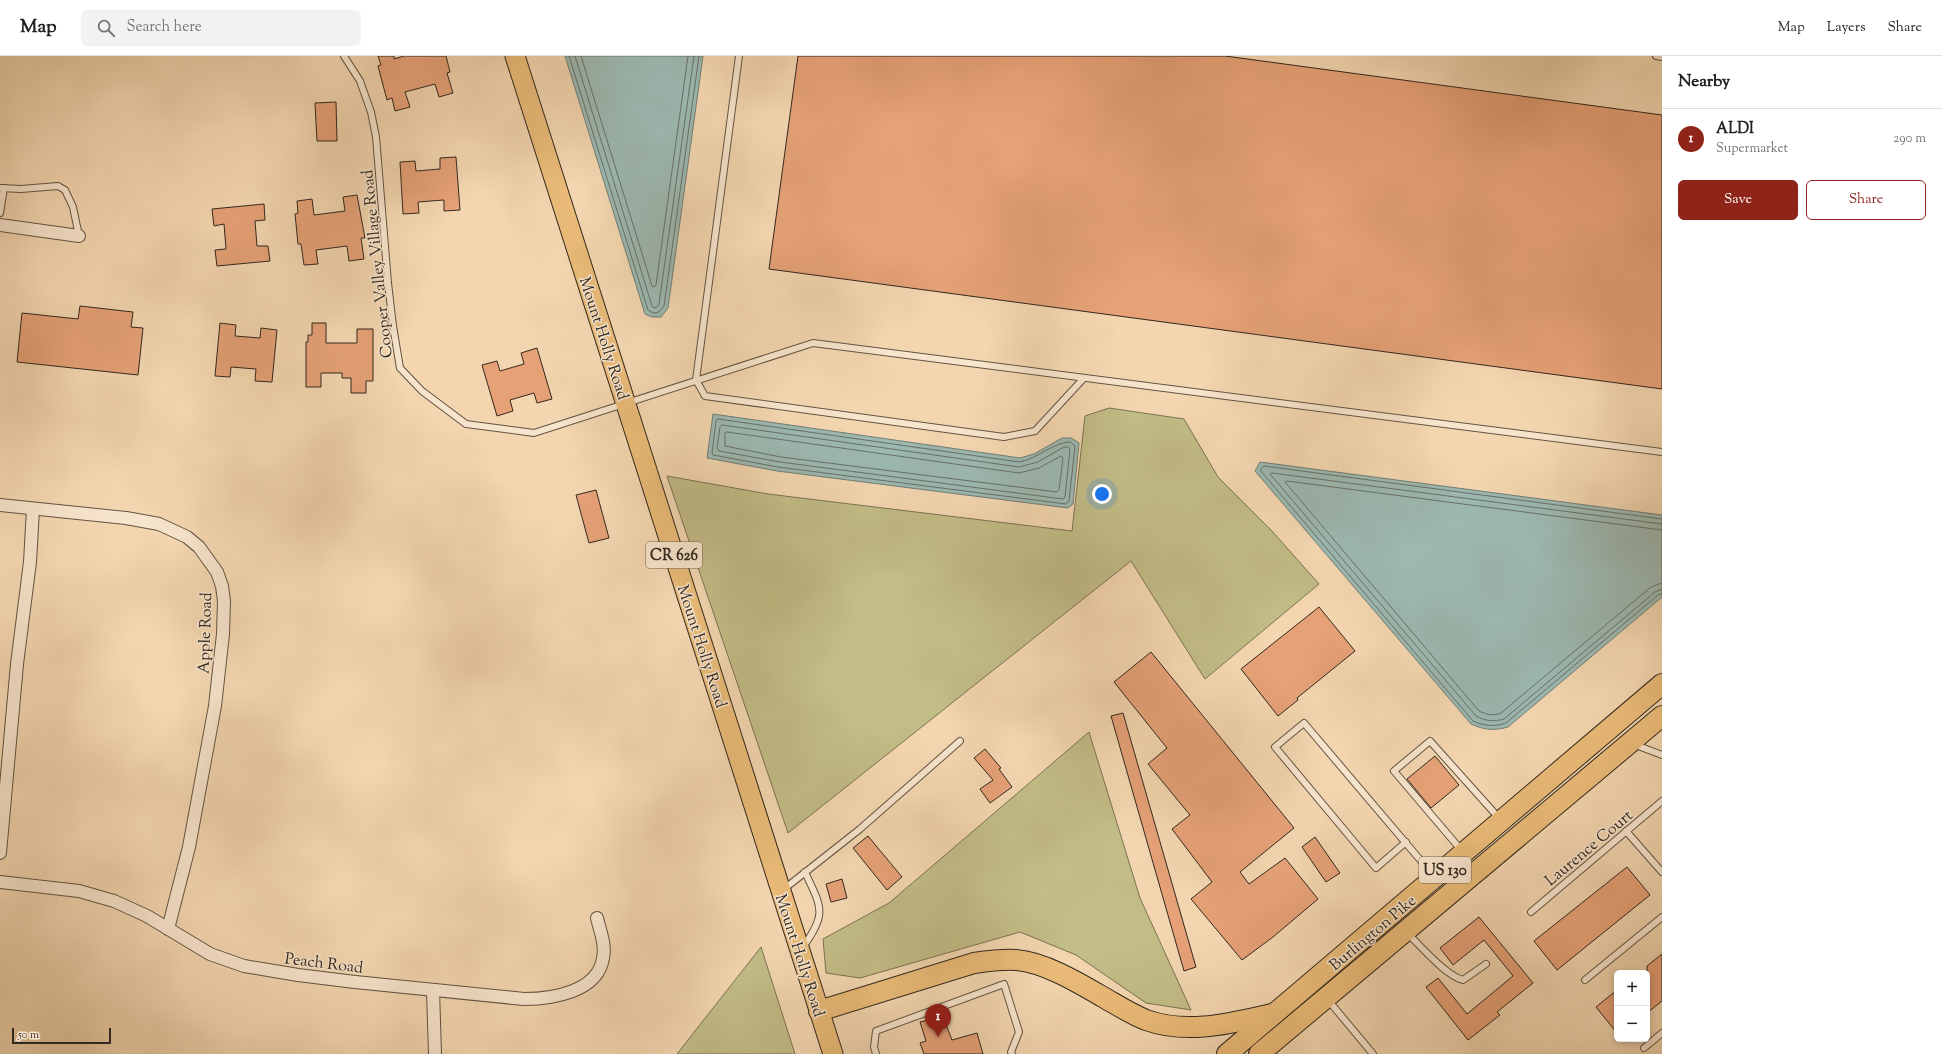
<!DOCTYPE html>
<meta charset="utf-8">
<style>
:root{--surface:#fff;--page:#f2f2f2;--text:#202124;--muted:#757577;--line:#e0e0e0;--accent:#8f2418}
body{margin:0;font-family:"Sorts Mill Goudy",serif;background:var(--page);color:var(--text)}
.controls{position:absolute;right:12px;bottom:12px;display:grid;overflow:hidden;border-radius:6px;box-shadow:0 2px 6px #0003}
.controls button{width:36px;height:36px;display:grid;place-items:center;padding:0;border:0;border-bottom:1px solid var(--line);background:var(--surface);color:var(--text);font:20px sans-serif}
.scale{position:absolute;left:12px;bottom:10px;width:99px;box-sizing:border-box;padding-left:4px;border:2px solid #31281e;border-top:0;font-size:11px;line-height:14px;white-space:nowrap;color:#31281e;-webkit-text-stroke:3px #f7e4cc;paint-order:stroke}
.you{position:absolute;left:1102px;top:438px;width:14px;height:14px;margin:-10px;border:3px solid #fff;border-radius:50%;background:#1a73e8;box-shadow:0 0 0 6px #1a73e833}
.badge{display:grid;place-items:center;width:26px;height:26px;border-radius:50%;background:var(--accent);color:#fff;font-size:13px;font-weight:700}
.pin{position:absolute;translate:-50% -33px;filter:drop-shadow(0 1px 2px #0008)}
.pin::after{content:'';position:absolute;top:21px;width:14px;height:12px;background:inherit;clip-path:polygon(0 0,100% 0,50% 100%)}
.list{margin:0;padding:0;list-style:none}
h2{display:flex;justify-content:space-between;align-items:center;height:52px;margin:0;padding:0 16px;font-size:17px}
h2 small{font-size:13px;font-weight:400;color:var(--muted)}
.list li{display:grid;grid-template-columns:26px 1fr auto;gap:12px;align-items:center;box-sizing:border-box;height:60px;padding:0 16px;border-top:1px solid var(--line)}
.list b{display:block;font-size:15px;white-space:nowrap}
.list p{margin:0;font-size:13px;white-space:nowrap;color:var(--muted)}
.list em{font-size:13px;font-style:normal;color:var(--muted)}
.actions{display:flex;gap:8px;padding:12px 16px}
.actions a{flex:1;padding:9px 0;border:1px solid var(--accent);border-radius:6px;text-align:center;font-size:14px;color:var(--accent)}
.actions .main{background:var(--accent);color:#fff}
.icon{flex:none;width:22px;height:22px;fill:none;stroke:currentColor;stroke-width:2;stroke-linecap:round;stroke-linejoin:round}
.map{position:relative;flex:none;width:1662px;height:998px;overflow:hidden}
header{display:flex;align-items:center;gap:24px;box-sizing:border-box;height:56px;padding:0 20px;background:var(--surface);border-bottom:1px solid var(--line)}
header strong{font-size:19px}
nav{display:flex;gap:22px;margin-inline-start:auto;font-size:14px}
.search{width:280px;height:36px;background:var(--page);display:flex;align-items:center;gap:10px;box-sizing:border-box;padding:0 14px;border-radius:6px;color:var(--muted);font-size:15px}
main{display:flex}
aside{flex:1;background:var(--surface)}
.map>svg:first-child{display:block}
.green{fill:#c2bc86;stroke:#7a7252}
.water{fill:#9cb8b1;stroke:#717e76}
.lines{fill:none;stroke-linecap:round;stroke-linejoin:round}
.shore{stroke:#667068;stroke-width:1}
.building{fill:#e6a177;stroke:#31281e}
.service-casing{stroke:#625442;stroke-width:8}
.minor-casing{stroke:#625442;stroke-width:14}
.primary-casing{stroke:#31281e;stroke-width:21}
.trunk-casing{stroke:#31281e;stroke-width:22}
.service{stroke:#f7e4cc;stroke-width:6}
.minor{stroke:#f7e4cc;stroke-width:12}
.primary{stroke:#eabb78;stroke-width:19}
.trunk{stroke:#eabb78;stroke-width:20}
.labels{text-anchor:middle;stroke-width:3;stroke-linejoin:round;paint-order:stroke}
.shield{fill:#f7e4cc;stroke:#6c6052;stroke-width:1}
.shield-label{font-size:15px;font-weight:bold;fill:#31281e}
.street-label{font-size:16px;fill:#31281e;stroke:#f7e4cc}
</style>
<header>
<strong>Map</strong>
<div class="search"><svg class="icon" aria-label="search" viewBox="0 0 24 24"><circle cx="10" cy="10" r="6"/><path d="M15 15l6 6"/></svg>Search here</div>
<nav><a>Map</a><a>Layers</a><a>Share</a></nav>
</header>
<main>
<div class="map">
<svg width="1662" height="998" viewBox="0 0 1662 998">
<rect width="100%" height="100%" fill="#f3d6b0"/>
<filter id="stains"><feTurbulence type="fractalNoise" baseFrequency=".005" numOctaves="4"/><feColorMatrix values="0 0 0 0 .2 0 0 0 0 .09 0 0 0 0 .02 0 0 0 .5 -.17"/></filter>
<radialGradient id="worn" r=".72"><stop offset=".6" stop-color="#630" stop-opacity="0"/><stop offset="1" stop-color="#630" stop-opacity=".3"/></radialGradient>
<g class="green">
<path d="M1109,352L1184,363L1218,421L1271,474L1319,528L1205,623L1131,505L788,777L667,420L768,438L1072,475L1085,360Z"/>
<path d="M1089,676L1140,842L1191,954L1146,947L1076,899L1020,876L860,922L826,917L823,883L889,847Z"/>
<path d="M761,891L795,998H677Z"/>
</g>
<g class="water">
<path d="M565,0H703L668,252L661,261H652L645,258Z"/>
<path d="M713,358L1020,402L1034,398L1062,382H1071L1079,387L1073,448L1068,452L777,415L707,402Z"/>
<path d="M1260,406L1662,459V541L1508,671C1494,675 1484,674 1471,668L1255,415Z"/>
</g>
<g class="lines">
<g class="shore">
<path d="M569,0L648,254L653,257L659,256L664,250L699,0"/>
<path d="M575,0L652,250L654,252L657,251L659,248L694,0"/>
<path d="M581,0L652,230L654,231L656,229L688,0"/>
<path d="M718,363L1019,406C1037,403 1054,386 1070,386L1075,390L1069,445L1066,448L778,411L713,399L712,397L716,365Z"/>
<path d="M722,369L1019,411L1038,406L1064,391H1068L1070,393L1065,441L1063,443L780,406L719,395L717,392L720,371Z"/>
<path d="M727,376L1019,417L1039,412L1061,400L1063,402L1059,434L1057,436L781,401L725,390V377Z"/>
<path d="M1662,463L1264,410L1260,414L1473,665C1484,670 1494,671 1506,667L1658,539L1662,538"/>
<path d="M1662,468L1272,417L1270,418L1476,660C1485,665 1494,666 1504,663L1655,536L1662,533"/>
<path d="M1662,474L1287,425L1285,426L1479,655C1487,659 1493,660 1501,657L1651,531L1662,527"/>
</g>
</g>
<g class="building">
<path d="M378,0H394V3L404,0H446L450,16L447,17L453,37L439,41L435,28L405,36L410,51L395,55L392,42L387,44L378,10L381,9Z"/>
<path d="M798,0H1225L1662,59V333L769,213Z"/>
<path d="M336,46L337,85H317L315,47Z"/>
<path d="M456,101L460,154L444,155V144L418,146L419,157L403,158L400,106L415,105L416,115L440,113V102Z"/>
<path d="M357,139L365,182H361L364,203L349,205L347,190L316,194L318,208L304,209L301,188H298L295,158L298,157L297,145L312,143L314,159L345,155L343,141Z"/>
<path d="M264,148L265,164L255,165L257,190H268L270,205L217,210L215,194L226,193L224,168L214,170L212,153Z"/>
<path d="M80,250L133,256L131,271L143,272L138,319L17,306L22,257L78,263Z"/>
<path d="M220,267L236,269L235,280L260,282L261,272L277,274L272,326L255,325L256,313L231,311L230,321L215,320Z"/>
<path d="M312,267H326V287H357V273H373V325H366V337H351V322H342V317H321V331H306V286H308V279H312Z"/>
<path d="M537,292L552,343L537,347L534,337L510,344L513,355L497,360L482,309L497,305L500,315L524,308L521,297Z"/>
<path d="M596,434L609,482L589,487L576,439Z"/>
<path d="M1319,551L1355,595L1297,642L1298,644L1278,660L1241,613Z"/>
<path d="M1151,596L1294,772L1240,816L1249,828L1285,802L1318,843L1273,881L1242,904L1191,843L1212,826L1172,773L1190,759L1148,708L1167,692L1114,626Z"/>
<path d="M1123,657L1196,911L1184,915L1111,660Z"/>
<path d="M985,693L1001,712L999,713L1012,731L990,747L980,733L993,724L974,702Z"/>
<path d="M1435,700L1459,729L1431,752L1407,723Z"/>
<path d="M868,780L902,821L887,834L853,792Z"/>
<path d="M1315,781L1340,817L1326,826L1302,791Z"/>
<path d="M1627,811L1650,839L1557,914L1534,885Z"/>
<path d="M842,823L847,842L831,846L826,828Z"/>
<path d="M1479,861L1533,927L1497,956L1500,959L1468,984L1426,931L1438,922L1467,958L1513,920L1484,884L1453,909L1440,892Z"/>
<path d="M1662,898V945L1647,957V910Z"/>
<path d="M1617,934V977L1596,951Z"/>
<path d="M943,961L952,984L977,977L983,998H924L920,987L926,985L920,966Z"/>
</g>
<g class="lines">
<defs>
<g id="service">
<path d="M344,0L360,25L371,56L376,81L388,227L393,270L400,312L422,335L466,368L534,377L813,287L1662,396"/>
<path d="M739,0L696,324L705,340L1004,381L1035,375L1083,323"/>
<path d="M1656,0L1662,1"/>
<path d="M0,132L21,133L58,130L65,134L73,151L79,180"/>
<path d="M0,157L4,132"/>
<path d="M1633,688L1662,699"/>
<path d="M1626,775L1662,816"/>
<path d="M1406,786L1376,812L1275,691L1304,667L1433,819"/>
<path d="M1462,795L1394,715L1430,685L1499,762"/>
<path d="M784,833L860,773L960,685"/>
<path d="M1531,856L1662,745"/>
<path d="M1408,878C1421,890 1446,920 1463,924L1486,908"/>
<path d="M803,891C828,857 821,851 805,816"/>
<path d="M1585,924L1662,861"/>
<path d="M1328,944L1373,998"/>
<path d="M1644,992L1662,977"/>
<path d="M876,998L874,991L876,975L1004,928L1019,976L1011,996L1012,998"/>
</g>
<g id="minor">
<path d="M0,169L79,180"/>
<path d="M0,449L126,462L159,468L187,481L199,491L217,516L222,530L224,545L223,578L215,650L189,791L168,873"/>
<path d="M0,797L17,608L30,506L33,453"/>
<path d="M0,826L79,835L114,845L147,860L210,898L244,910L298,919L355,926L524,943C552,943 598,936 603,902C606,889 600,875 597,862"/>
<path d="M433,934L435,998"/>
</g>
<path id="primary" d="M515,0L833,998"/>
<g id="trunk">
<path d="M819,955L974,907C988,905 1002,903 1016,904C1044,906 1079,927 1103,941C1117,949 1131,958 1146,964C1188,979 1231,967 1272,958"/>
<path d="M1227,998L1662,628"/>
<path d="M1259,998L1662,660"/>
</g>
</defs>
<use href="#service" class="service-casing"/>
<use href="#minor" class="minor-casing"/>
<use href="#primary" class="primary-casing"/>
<use href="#trunk" class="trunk-casing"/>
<use href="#service" class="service"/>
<use href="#minor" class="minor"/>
<use href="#primary" class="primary"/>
<use href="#trunk" class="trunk"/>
</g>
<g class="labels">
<g class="shield">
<rect x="646" y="486" width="56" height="26" rx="3"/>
<rect x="1419" y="801" width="52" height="26" rx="3"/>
</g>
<g class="shield-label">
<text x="674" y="504">CR 626</text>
<text x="1445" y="819">US 130</text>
</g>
<g class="street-label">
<text transform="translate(376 208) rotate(-96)" y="6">Cooper Valley Village Road</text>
<text transform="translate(605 282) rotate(72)" y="6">Mount Holly Road</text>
<text transform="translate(204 577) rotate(-88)" y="6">Apple Road</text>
<text transform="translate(703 590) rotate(72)" y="6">Mount Holly Road</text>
<text transform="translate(1588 791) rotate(-40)" y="6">Laurence Court</text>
<text transform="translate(1372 876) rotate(-40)" y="6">Burlington Pike</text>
<text transform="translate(801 899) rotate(72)" y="6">Mount Holly Road</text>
<text transform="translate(324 906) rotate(7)" y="6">Peach Road</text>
</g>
</g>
<rect width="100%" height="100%" filter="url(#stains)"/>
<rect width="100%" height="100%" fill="url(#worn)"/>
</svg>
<div class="controls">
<button>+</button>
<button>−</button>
</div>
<div class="scale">50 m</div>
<div class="you"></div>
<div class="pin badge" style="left:938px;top:981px">1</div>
</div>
<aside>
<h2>Nearby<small></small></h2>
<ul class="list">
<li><span class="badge">1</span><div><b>ALDI</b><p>Supermarket</p></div><em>290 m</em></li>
</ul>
<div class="actions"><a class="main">Save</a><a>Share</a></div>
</aside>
</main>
